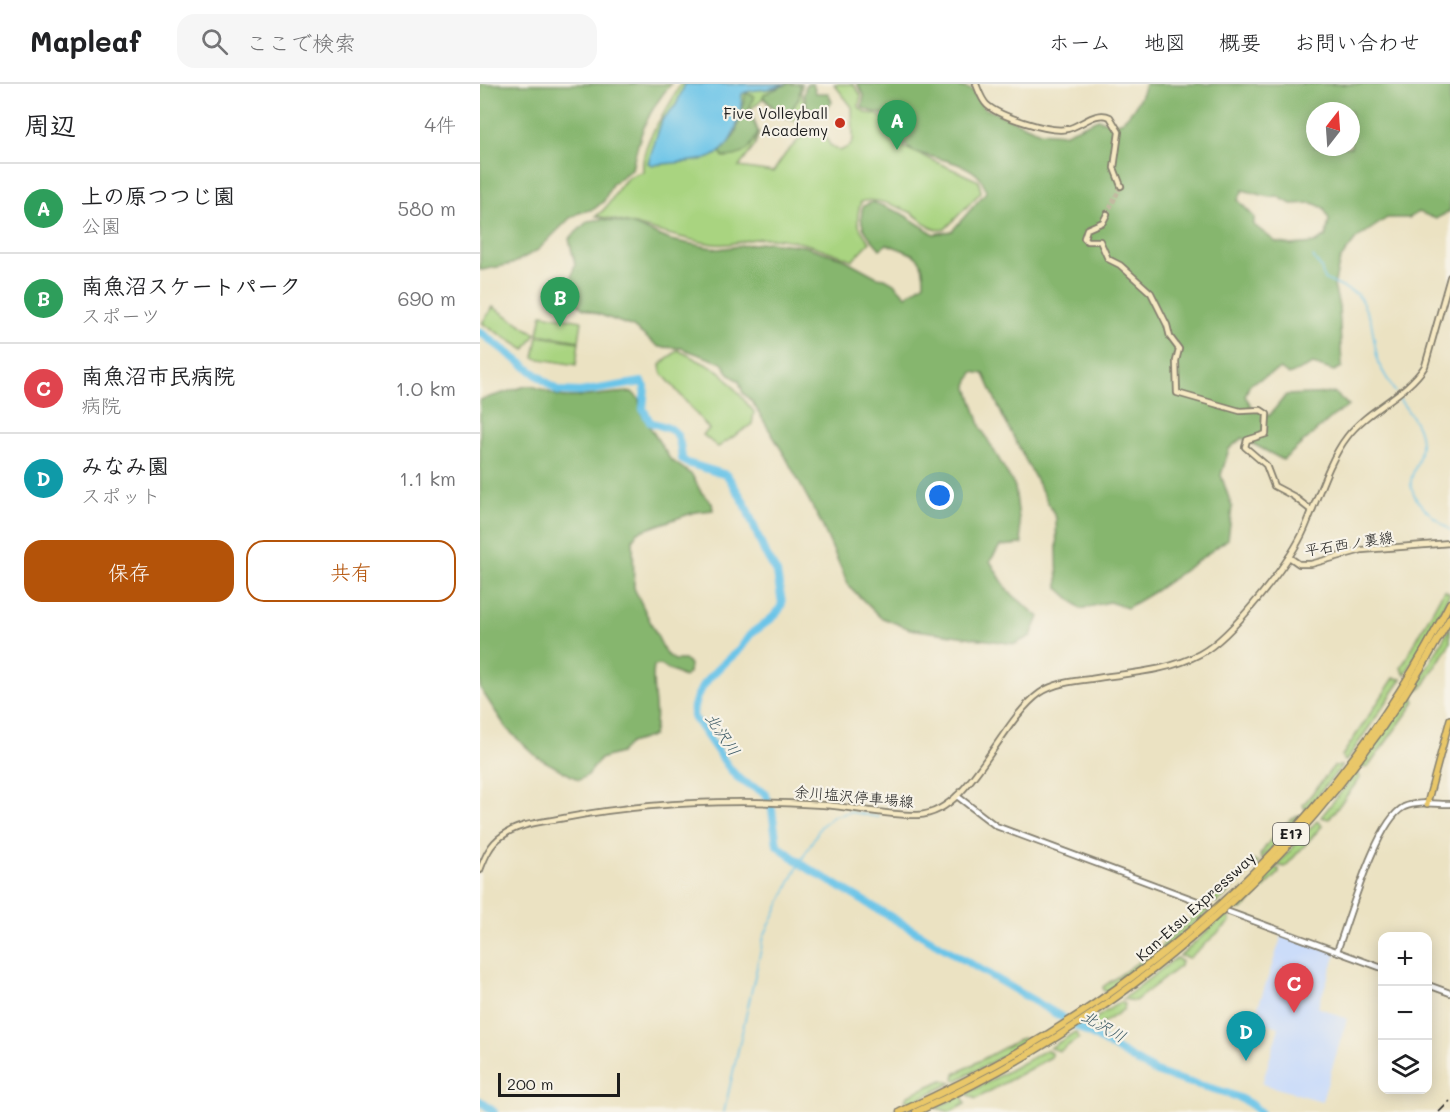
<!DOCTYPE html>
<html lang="ja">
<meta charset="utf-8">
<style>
:root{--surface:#fff;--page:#f6f6f6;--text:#202124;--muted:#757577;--line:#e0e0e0;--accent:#b45309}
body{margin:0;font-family:Mali,"Klee One",sans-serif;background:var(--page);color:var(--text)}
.controls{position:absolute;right:18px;bottom:18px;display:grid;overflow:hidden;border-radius:12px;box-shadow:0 3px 15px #0003}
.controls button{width:54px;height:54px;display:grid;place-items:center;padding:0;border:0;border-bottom:2px solid var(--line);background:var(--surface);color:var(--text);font:30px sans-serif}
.compass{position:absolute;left:826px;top:18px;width:54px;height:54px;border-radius:50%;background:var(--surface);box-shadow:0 3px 15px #0003;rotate:17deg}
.scale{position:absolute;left:18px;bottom:15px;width:122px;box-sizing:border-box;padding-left:6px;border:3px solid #1c1c1c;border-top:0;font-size:16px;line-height:21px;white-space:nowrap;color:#1c1c1c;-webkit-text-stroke:4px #f7f3e8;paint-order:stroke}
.you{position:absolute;left:460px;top:412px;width:21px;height:21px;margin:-15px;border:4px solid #fff;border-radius:50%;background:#1a73e8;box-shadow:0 0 0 9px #1a73e833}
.badge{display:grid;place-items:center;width:39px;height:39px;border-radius:50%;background:var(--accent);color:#fff;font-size:20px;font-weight:700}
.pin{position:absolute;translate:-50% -50px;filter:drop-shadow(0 2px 3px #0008)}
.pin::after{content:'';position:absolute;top:32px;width:21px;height:18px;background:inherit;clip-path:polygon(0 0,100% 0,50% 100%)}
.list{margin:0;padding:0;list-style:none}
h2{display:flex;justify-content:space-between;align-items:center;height:78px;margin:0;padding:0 24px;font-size:26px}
h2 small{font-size:20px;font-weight:400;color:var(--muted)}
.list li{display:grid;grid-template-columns:39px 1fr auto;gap:18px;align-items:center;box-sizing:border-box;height:90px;padding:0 24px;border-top:2px solid var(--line)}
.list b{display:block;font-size:22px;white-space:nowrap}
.list p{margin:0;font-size:20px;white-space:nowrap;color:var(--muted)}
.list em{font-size:20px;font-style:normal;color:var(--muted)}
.actions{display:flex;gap:12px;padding:18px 24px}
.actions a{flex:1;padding:14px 0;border:2px solid var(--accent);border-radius:18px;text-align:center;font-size:21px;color:var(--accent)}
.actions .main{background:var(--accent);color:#fff}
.icon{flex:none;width:33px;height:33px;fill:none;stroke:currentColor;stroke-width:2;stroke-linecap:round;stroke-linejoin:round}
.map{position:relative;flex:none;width:970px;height:1028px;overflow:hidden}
header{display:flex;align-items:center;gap:36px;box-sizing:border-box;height:84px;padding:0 30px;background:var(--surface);border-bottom:2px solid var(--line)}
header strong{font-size:28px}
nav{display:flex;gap:33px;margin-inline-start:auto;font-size:21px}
.search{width:420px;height:54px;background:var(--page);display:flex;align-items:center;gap:15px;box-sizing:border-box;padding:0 21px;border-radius:18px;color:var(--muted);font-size:22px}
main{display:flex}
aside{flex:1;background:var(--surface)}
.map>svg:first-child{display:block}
.built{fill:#cbdcf9}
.green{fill:#a9d480;stroke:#62784e;stroke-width:1.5}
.forest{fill:#86b66e;stroke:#516945;stroke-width:1.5;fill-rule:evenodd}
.water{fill:#6bc4e8;stroke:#447082;stroke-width:1.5}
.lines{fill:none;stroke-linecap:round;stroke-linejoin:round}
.stream{stroke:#6bc4e8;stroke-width:1.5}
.river{stroke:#6bc4e8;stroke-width:8}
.secondary-tunnel{stroke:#c2baa1;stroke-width:4.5;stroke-dasharray:4.5 2;stroke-linecap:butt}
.tertiary-casing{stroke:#847f6f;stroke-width:8}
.secondary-casing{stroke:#847f6f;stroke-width:8}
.trunk-casing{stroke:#847f6f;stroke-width:8}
.motorway-casing{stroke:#847f6f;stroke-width:9}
.tertiary{stroke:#fff;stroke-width:4.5}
.secondary{stroke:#f6e9c3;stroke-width:4.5}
.trunk{stroke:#e9c769;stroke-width:5}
.motorway{stroke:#e9c769;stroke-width:6}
.rail{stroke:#1c1c1c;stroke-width:1.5;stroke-dasharray:9 4.5;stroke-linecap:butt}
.poi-dot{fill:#c8321e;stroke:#f7f3e8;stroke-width:2}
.labels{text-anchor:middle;stroke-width:4.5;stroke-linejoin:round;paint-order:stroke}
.shield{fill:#f7f3e8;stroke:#5e5c59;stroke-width:1.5}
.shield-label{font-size:14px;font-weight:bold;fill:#1c1c1c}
.poi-label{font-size:15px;fill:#1c1c1c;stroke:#f7f3e8;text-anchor:end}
.street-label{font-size:15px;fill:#1c1c1c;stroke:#f7f3e8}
.water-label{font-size:16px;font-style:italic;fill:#385763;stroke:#f7f3e8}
</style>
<header>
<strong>Mapleaf</strong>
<div class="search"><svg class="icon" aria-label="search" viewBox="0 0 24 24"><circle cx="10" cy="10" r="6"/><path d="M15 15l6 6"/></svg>ここで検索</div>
<nav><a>ホーム</a><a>地図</a><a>概要</a><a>お問い合わせ</a></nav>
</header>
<main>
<aside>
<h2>周辺<small>4件</small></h2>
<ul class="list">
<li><span class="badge" style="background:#2e9e5b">A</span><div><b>上の原つつじ園</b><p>公園</p></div><em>580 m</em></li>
<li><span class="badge" style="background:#2e9e5b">B</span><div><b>南魚沼スケートパーク</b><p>スポーツ</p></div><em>690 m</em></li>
<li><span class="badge" style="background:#e0444e">C</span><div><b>南魚沼市民病院</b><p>病院</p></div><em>1.0 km</em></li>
<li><span class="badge" style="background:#0f9aa8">D</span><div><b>みなみ園</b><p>スポット</p></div><em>1.1 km</em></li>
</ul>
<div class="actions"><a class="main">保存</a><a>共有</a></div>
</aside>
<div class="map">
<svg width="970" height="1028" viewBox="0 0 970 1028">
<rect width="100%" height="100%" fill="#f7f3e8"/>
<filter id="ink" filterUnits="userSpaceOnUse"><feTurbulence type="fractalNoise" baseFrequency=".0167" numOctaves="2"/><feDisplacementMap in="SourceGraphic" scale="12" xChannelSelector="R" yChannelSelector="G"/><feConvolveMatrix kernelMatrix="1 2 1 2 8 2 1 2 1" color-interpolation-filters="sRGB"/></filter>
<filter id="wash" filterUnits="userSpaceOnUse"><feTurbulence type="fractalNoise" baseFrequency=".008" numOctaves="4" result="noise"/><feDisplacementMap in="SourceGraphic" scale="24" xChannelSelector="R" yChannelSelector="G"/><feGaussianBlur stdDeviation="1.35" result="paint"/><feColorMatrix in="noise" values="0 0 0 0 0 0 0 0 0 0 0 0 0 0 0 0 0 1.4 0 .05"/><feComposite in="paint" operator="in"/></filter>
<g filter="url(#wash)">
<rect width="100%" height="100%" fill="#ebe2c2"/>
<path class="built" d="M803,848L857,867L838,923L867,935L842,1017L782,1000L799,943L774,935Z"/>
<g class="green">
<path d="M200,0H322L321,9L326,24L315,37L301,32L283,14L270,26L279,49L274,63L259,83L293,88L306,69L330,44L342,47L350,61L360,67L370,62L373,56L372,23L354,0H373L381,11L379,23L386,29L396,30L406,36L425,64L499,97L501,108L465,145C451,149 443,136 432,129C419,123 394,113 381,118C375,136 377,143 390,158L373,176C345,166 318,155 288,154C270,153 251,163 233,160C193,154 156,139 116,132C137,119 136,92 163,88C160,54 189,28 200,0Z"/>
<path d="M13,223L56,250L45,266L2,239Z"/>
<path d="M62,230L102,237L99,257L58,250Z"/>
<path d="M58,252L99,258L96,281L54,274Z"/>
<path d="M198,266L241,288L274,328L272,340L238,363L223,351L229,345L181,288L180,281Z"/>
<path d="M964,506L970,509L925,591L921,584Z"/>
<path d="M970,543V559L942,604L935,606Z"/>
<path d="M914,594L922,595L866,677L863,676L862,672Z"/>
<path d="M931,609L935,617L930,625L888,683L880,684Z"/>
<path d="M854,682H862L825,726L823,721Z"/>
<path d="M877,688L880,694L849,735L841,733Z"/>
<path d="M822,731L782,775L781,774L780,771C788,759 806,733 822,731Z"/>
<path d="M837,737L842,742L805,783L797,781Z"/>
<path d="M773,777L779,778L737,819L735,818L736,811Z"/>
<path d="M794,784L799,785V789L762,826L753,825Z"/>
<path d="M722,825L730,826L684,865H681L683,860Z"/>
<path d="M745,831L750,835V838L709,874L700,872Z"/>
<path d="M674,867L680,868L627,908L623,906V903Z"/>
<path d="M696,874L701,877L700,882L655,917L643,915Z"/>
<path d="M640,918L645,920L644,925L615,945L607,940Z"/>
<path d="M595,948L599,954L580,967L570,964Z"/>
<path d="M542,954L551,957L476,997L474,995L475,990Z"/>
<path d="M566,966L571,969V973L496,1015L486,1010Z"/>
<path d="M463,996L472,999L432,1018L425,1016L428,1011Z"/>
<path d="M482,1011L485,1020L470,1028L456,1024Z"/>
</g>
<g class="forest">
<path d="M0,0H191C168,27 159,50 152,85L132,100L124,117L114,125L99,129L90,134L58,166L32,180L2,186H0Z"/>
<path d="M307,0H320L319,14L311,27L300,30L283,13L284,10Z"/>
<path d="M326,0H333L336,9H348L352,18C347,27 337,29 328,25L324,11Z"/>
<path d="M377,0H471L492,6L504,24L560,48L584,50L618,35C623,36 628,39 632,40C647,41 662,12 665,0H970V127L956,135L939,128L929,134H907L876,155L860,176L854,202L859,222L862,283L854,287L833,280L809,291L800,285L770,300L765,312L772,323L789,332L806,311L855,309L869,322L853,332L803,376L762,354L749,365L741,391L752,423L748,455L675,507L647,524L629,518L601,525L578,504L576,434L523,333L504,290L493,288L487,301L501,344L535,403L542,460L520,462L510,477L528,507L559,533L551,552L535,560L430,545L400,533L369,502L341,439L304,370L273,319L263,309L259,297L250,291L242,279L201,264L179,263L153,243L102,224L89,212L88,204L95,180L89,155L108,137L123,135L154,141L190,156L238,165L288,158L324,162L362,174L397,193L405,194L414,199L426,212L444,199C444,168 433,171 407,160L400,165C387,150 377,142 383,122L393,118L421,129L454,150L472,147L506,108C502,77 456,77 433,67C421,61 417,42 407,33C400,27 389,29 382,23L384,11ZM835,27H871V63H835ZM763,106L789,113L797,112L811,120L833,119L844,124L849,136L846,152L835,159L811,161L796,158L774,141V133L758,116Z"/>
<path d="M266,9L274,12L269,26L278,48C271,66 263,73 243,73L240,67L255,51Z"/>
<path d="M46,302C61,301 70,312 86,313C107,314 131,308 152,308L159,315L161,329L190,375L212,391L221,408L232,419L233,426L215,428L158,448L153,455L154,504L186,570L195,576H204L210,580L209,589L204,593L180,581L174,582C170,607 180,626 173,652L150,659L140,669L120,675L108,691L99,696L57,673L27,645L0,604V316Z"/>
</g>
<path class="water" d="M205,0H305C291,8 272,3 262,10C261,33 254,65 229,74C218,78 187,79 173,81L168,79L182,36L196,21Z"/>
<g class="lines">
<g class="stream">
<path d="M833,173L841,184L844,195L877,210L881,216L891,237L898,279L915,308"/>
<path d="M918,314C935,335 947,351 938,377C936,383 930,393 931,400C932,419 957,435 970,446"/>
<path d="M244,1028L284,852L317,784L341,742L354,732L370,728L398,733"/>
</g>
<g class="river">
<path d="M0,248L78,307L100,308L162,298L165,303L163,325L170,338C196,347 199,343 202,375L207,379L247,391L264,418L284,467L297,489L302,519C299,532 282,541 272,549C266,554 264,562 257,568C238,584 213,604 213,632L250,685L260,696L285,709L292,726L297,761L324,782L672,986C702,1001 758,1004 780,1028"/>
<path d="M0,1017L14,1028"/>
</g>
</g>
</g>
<g filter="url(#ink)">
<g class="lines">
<path class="secondary-tunnel" d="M627,130L641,102"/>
<defs>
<g id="tertiary">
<path d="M477,712L516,742L728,821"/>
<path d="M749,828L902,884"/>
<path d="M857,867C869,835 896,737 924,723C937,717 956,720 970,720"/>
<path d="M948,901L970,909"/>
</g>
<g id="secondary">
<path d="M496,0C499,7 501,15 507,21C519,32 570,49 587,45C601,42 616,26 630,33L639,48L634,84L641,102"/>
<path d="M627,130L623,138L607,145L604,154L607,157H620L628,175L640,181L671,209L687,241L690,253L699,265L696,277L697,309L760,327L781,326L787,330L786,350L767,356L765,363L786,381L794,402L813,412L832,427"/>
<path d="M809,473L819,480H831L882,466L970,459"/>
<path d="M0,786C5,773 10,760 22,752C39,739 64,738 84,734C169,718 257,715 343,721C374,723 407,732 438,731C490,729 519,638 560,609C574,599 594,597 611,595C647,589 687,588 720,570C752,553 811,477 825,444C837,416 849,376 867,353C889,324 926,312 945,282L970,193"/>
</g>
<path id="trunk" d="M947,720L970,635"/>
<g id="motorway">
<path d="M420,1028C655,924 853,750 970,519"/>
<path d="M436,1028C665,925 850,754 970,534"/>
</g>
</defs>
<use href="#tertiary" class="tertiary-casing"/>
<use href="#secondary" class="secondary-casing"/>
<use href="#trunk" class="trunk-casing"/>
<use href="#motorway" class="motorway-casing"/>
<use href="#tertiary" class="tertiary"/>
<use href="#secondary" class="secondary"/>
<use href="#trunk" class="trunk"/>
<use href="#motorway" class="motorway"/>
<path class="rail" d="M959,1028L970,1017"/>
</g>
</g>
<circle class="poi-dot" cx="360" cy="39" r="6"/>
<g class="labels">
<rect class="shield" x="793" y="739" width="36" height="22" rx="4.5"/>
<g class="shield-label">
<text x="811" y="755">E17</text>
</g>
<g class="poi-label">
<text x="348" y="35">Five Volleyball<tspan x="348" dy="17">Academy</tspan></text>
</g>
<g class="street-label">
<text transform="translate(869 460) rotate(-9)" y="5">平石西ノ裏線</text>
<text transform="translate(374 713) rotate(5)" y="5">余川塩沢停車場線</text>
<text transform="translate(716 823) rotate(-42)" y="5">Kan-Etsu Expressway</text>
</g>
<g class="water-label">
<text transform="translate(243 650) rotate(56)" y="6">北沢川</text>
<text transform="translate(624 942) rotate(30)" y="6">北沢川</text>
</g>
</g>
</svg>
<div class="controls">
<button>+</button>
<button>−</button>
<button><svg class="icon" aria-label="layers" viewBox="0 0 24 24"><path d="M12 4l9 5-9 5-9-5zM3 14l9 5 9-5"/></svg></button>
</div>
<svg class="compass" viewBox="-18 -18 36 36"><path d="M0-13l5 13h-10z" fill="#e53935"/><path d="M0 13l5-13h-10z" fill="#757577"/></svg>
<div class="scale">200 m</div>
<div class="you"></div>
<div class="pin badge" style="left:417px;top:66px;background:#2e9e5b">A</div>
<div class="pin badge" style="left:80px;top:243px;background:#2e9e5b">B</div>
<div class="pin badge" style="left:814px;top:929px;background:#e0444e">C</div>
<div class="pin badge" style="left:766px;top:977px;background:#0f9aa8">D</div>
</div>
</main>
